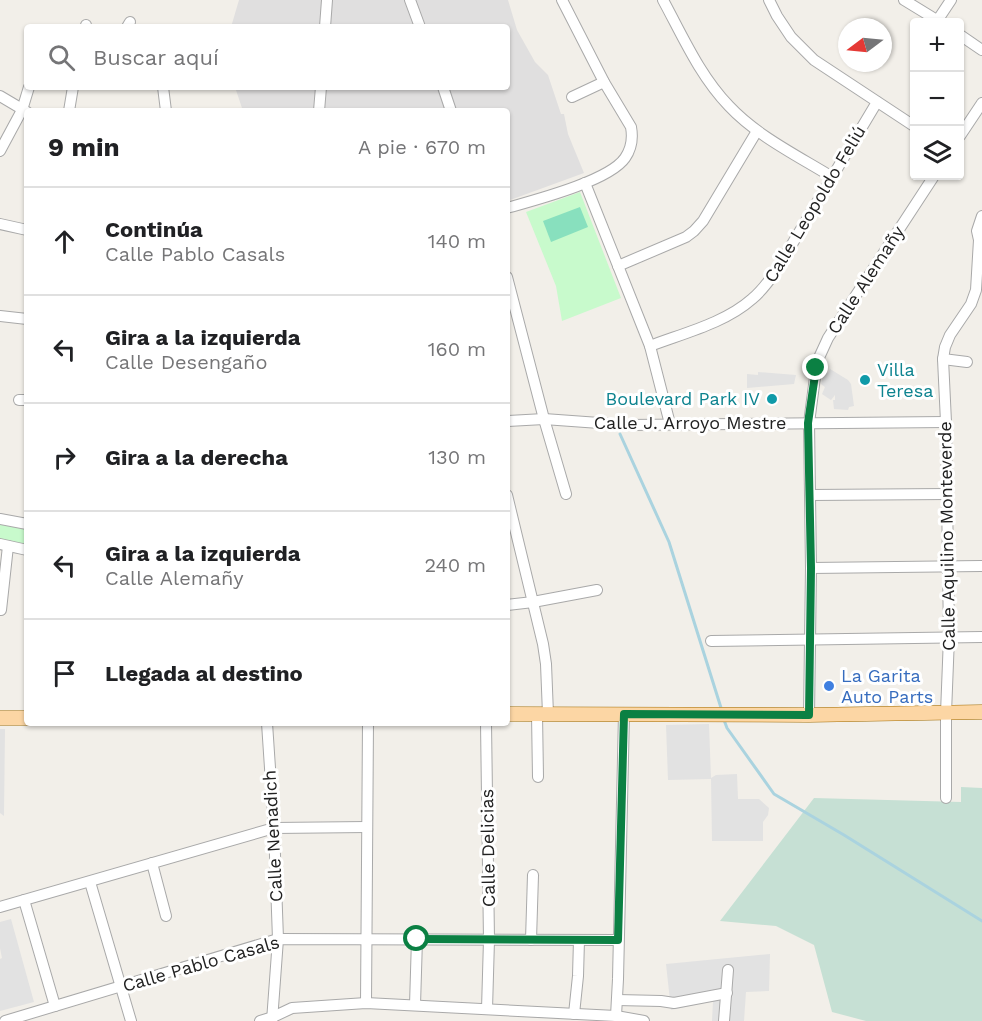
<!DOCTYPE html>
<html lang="es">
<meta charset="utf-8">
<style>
:root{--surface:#fff;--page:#f2f2f2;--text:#202124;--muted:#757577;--line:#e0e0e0}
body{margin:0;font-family:"Work Sans",sans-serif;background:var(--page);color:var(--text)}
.controls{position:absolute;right:18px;top:18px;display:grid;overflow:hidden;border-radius:6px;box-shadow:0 2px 4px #0004}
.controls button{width:54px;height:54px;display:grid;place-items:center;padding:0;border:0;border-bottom:2px solid var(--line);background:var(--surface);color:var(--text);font:30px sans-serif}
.compass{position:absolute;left:838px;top:18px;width:54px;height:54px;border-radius:50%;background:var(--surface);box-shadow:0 2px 4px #0004;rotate:254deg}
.stop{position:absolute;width:18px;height:18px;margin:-14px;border:4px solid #0b8043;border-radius:50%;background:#fff}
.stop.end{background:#0b8043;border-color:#fff;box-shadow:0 2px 6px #0008}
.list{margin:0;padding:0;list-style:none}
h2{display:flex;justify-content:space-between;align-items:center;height:78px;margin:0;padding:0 24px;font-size:26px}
h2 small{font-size:20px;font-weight:400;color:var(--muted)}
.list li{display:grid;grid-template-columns:39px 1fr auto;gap:18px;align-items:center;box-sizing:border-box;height:108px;padding:0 24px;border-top:2px solid var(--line)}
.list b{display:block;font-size:22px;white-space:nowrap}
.list p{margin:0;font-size:20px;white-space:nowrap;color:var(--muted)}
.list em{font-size:20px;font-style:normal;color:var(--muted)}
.icon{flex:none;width:33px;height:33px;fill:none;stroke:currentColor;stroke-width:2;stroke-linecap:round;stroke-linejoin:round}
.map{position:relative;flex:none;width:982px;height:1021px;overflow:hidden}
.search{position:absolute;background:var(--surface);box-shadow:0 2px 4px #0004;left:24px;top:24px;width:486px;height:66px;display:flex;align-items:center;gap:15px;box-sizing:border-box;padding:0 21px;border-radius:6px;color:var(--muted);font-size:22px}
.panel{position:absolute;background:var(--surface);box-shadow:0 2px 4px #0004;left:24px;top:108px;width:486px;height:618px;border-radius:6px}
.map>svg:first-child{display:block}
.residential{fill:#e0dfdf}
.wetland{fill:#c6e0d4}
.park{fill:#c8facc}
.pitch{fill:#88e0be}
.parking{fill:#e2e2e2}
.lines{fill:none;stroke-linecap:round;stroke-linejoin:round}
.stream{stroke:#aad3df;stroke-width:3}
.minor-casing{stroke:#a9a9a9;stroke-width:12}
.major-casing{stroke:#a06b00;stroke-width:15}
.minor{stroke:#fff;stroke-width:10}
.major{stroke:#fcd6a4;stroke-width:14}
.route{stroke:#0b8043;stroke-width:8}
.culture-dot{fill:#0f9aa8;stroke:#fff;stroke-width:2}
.shop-dot{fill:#3f7fe0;stroke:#fff;stroke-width:2}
.labels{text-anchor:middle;stroke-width:6;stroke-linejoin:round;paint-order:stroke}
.street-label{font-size:18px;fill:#222;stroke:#fff}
.culture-label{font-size:18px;fill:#0d838f;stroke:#fff;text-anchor:start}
.shop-label{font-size:18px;fill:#366cbe;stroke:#fff;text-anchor:start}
</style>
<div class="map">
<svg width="982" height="1021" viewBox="0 0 982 1021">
<rect width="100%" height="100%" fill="#f2efe9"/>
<path class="residential" d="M239,0H508L517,30L535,62L548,75L561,114H564L568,134L584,173L507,201V111H243L235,87H507V27H231Z"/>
<path class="wetland" d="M961,787L982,788V1021H866L832,1012L814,945L776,926L720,921L814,798L961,802Z"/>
<g class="park">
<path d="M580,192L621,298L562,321L556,286L526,212Z"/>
<path d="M0,523L27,529V545L0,539Z"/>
</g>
<path class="pitch" d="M580,207L588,227L551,242L543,221Z"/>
<g class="parking">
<path d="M830,369L848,380L851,384L854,406L849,407L848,410L834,409L833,400H835V395L831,400L822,394L825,387L821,384L824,371L828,373Z"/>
<path d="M758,372L796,375L794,384L747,388V374L758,375Z"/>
<path d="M709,724L711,778L716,775L737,774L738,799H759L769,808L768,815L763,822V841H712L711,779L668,780L666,725Z"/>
<path d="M0,729H5L4,816L0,813Z"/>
<path d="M11,919L34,1002L0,1011V959L2,958L0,948V922Z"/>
<path d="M770,954L769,991L746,992L744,1021H712L713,1001L671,1010L666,964Z"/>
</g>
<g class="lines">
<g class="stream">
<path d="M620,434L669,542L722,711"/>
<path d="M724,720L727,728L774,794L844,835L982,921"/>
</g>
<defs>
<g id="minor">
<path d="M410,0L420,27"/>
<path d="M663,0C683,37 700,76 729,106C757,136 798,156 832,177"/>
<path d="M769,0L777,16L791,37L814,60L914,126"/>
<path d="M904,0L940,22"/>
<path d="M937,21L951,0"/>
<path d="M86,25V27"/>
<path d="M127,27L130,22"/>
<path d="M325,27L327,0"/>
<path d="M960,35L982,50"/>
<path d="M163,87L166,111"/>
<path d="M443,87L451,111"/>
<path d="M0,96L27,112"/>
<path d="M572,97L604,82"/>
<path d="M69,111L73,87"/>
<path d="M319,111L321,87"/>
<path d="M960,136L982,103"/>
<path d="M0,151L22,110L29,87"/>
<path d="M585,183L650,346L670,424"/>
<path d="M507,208C535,200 609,181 625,158C632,148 633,138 631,127L604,82L562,0"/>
<path d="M0,224L27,230"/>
<path d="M618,266L686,237L694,231L703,221L757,131"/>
<path d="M507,277L544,419L566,494"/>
<path d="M0,316L27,319"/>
<path d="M650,346C684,333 725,323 752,299C762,291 769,281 776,271L877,102"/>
<path d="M943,359L967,362"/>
<path d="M19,400H27"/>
<path d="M507,421L544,419L627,425L946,422"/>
<path d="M507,495L543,644L546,664L548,714"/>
<path d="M810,495L947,494"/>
<path d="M0,519L27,524"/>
<path d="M0,544L27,550"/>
<path d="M811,568L981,566"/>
<path d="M507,605L533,602L597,590"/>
<path d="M1,610L8,546"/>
<path d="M711,641L982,637"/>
<path d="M537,714L538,777"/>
<path d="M809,715L811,568L809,423L817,362L828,338L934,176"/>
<path d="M267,723L274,828L278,939L272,1021"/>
<path d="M486,723L489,940L487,1009"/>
<path d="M946,798V713L949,637L946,422L943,359L945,347L950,335L971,304L976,290L979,240L977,231L982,216"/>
<path d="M152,863L166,916"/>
<path d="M90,882L131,1021"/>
<path d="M24,900L55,1006"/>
<path d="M0,907L274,828L367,827"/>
<path d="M531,940L533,875"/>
<path d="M617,1000L661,1001L674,1003L727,993"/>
<path d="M366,1003L368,723"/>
<path d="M415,1005L417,939"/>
<path d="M574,1014L578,976L579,940"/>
<path d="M616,1016L618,979L624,714"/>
<path d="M5,1021L278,939L618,940"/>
<path d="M260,1021L273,1017L292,1008L366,1003L616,1016L644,1021"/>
<path d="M724,1021L728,970"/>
</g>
<g id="major">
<path d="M507,714L809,715L982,712"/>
<path d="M0,718H27"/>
</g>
</defs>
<use href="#minor" class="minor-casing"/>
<use href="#major" class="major-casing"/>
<use href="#minor" class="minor"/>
<use href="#major" class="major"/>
</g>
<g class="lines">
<path class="route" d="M417,939L618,940L624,714L809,715L811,568L808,423L816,368"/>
</g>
<g class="culture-dot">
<circle cx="865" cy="380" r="6"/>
<circle cx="772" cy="399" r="6"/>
</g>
<circle class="shop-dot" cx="829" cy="686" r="6"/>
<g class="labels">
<g class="street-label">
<text transform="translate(815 204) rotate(-59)" y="6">Calle Leopoldo Feliú</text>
<text transform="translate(866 280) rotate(-57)" y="6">Calle Alemañy</text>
<text x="690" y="429">Calle J. Arroyo Mestre</text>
<text transform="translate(947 536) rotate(-91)" y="6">Calle Aquilino Monteverde</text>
<text transform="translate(273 836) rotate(-93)" y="6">Calle Nenadich</text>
<text transform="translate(488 848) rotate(-91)" y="6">Calle Delicias</text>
<text transform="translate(201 964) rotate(-16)" y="6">Calle Pablo Casals</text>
</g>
<g class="culture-label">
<text x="877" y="376">Villa<tspan x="877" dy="21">Teresa</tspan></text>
<text x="760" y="405" text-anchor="end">Boulevard Park IV</text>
</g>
<g class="shop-label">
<text x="841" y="682">La Garita<tspan x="841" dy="21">Auto Parts</tspan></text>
</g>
</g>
</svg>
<div class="controls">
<button>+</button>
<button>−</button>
<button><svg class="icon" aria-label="layers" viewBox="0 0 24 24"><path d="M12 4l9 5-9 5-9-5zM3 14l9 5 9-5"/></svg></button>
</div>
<svg class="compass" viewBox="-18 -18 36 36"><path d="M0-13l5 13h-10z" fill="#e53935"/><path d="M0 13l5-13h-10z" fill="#757577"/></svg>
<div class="stop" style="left:417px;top:939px"></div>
<div class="stop end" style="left:816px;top:368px"></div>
<div class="search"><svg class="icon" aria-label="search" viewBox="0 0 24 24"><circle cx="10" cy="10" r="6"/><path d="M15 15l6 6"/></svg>Buscar aquí</div>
<section class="panel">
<h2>9 min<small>A pie · 670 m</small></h2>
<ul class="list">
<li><svg class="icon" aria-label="ahead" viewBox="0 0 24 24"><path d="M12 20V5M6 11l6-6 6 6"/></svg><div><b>Continúa</b><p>Calle Pablo Casals</p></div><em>140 m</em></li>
<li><svg class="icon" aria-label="left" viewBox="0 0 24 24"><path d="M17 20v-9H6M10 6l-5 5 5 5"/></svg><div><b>Gira a la izquierda</b><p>Calle Desengaño</p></div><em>160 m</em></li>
<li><svg class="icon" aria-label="right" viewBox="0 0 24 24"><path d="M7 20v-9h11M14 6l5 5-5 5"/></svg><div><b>Gira a la derecha</b></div><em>130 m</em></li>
<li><svg class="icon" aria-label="left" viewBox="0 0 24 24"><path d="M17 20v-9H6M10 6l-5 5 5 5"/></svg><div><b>Gira a la izquierda</b><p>Calle Alemañy</p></div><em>240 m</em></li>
<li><svg class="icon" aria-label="arrive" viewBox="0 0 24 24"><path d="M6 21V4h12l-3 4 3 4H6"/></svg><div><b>Llegada al destino</b></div></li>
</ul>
</section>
</div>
